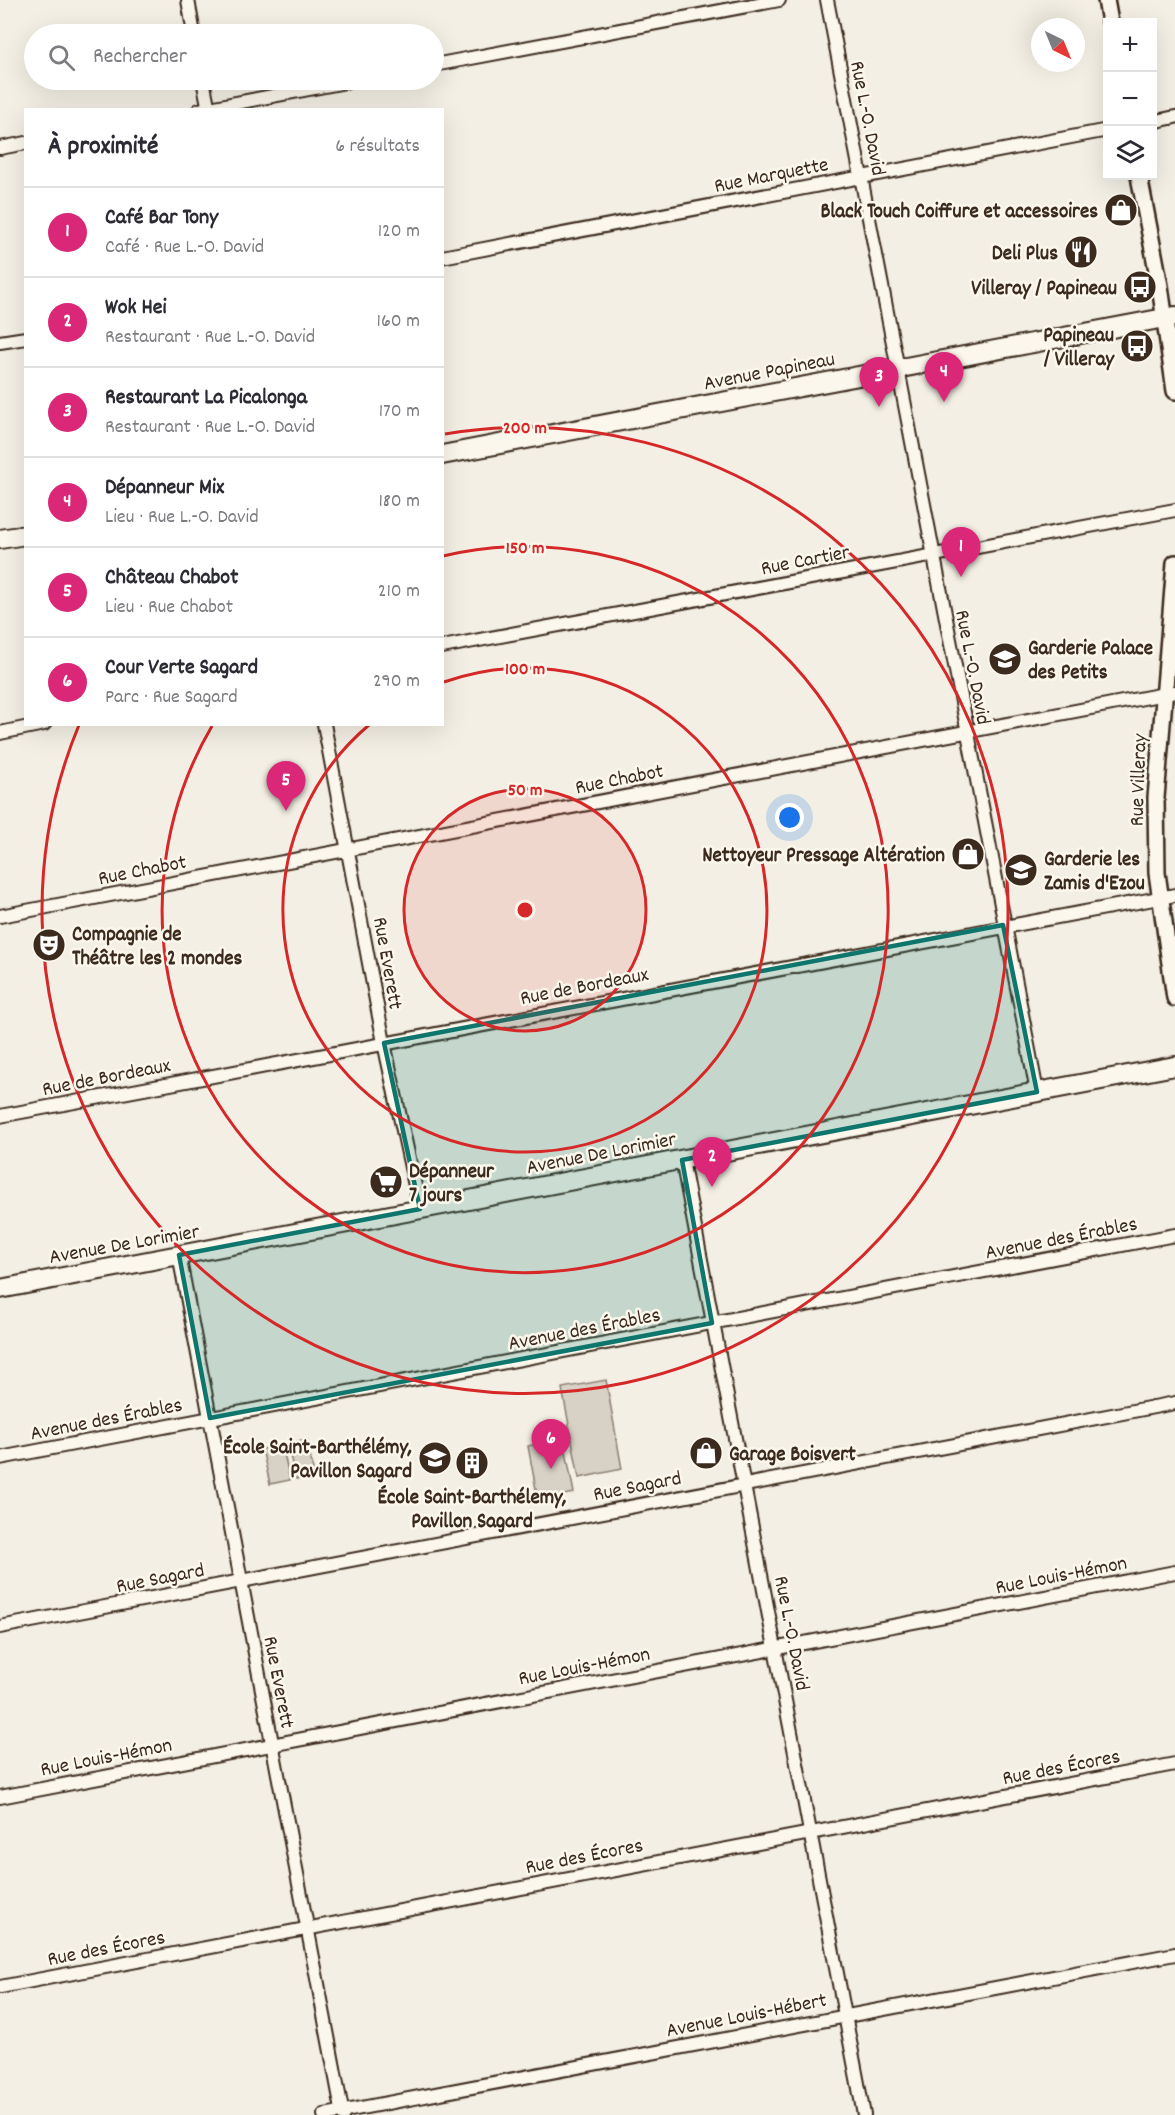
<!DOCTYPE html>
<html lang="fr">
<meta charset="utf-8">
<style>
:root{--surface:#fff;--page:#f7f7f7;--text:#2b2b33;--muted:#7c7c81;--line:#e1e1e2;--accent:#db2777}
body{margin:0;font-family:Dekko,sans-serif;background:var(--page);color:var(--text)}
.controls{position:absolute;right:18px;top:18px;display:grid;overflow:hidden;border-radius:0px;box-shadow:0 6px 24px #0002}
.controls button{width:54px;height:54px;display:grid;place-items:center;padding:0;border:0;border-bottom:2px solid var(--line);background:var(--surface);color:var(--text);font:30px sans-serif}
.compass{position:absolute;left:1031px;top:18px;width:54px;height:54px;border-radius:50%;background:var(--surface);box-shadow:0 6px 24px #0002;rotate:137deg}
.you{position:absolute;left:790px;top:818px;width:21px;height:21px;margin:-15px;border:4px solid #fff;border-radius:50%;background:#1a73e8;box-shadow:0 0 0 9px #1a73e833}
.badge{display:grid;place-items:center;width:39px;height:39px;border-radius:50%;background:var(--accent);color:#fff;font-size:20px;font-weight:700}
.pin{position:absolute;translate:-50% -50px;filter:drop-shadow(0 2px 3px #0008)}
.pin::after{content:'';position:absolute;top:32px;width:21px;height:18px;background:inherit;clip-path:polygon(0 0,100% 0,50% 100%)}
.list{margin:0;padding:0;list-style:none}
h2{display:flex;justify-content:space-between;align-items:center;height:78px;margin:0;padding:0 24px;font-size:26px}
h2 small{font-size:20px;font-weight:400;color:var(--muted)}
.list li{display:grid;grid-template-columns:39px 1fr auto;gap:18px;align-items:center;box-sizing:border-box;height:90px;padding:0 24px;border-top:2px solid var(--line)}
.list b{display:block;font-size:22px;white-space:nowrap}
.list p{margin:0;font-size:20px;white-space:nowrap;color:var(--muted)}
.list em{font-size:20px;font-style:normal;color:var(--muted)}
.icon{flex:none;width:33px;height:33px;fill:none;stroke:currentColor;stroke-width:2;stroke-linecap:round;stroke-linejoin:round}
.map{position:relative;flex:none;width:1175px;height:2115px;overflow:hidden}
.search{position:absolute;background:var(--surface);box-shadow:0 6px 24px #0002;left:24px;top:24px;width:420px;height:66px;display:flex;align-items:center;gap:15px;box-sizing:border-box;padding:0 21px;border-radius:33px;color:var(--muted);font-size:22px}
.panel{position:absolute;background:var(--surface);box-shadow:0 6px 24px #0002;left:24px;top:108px;width:420px;height:618px;border-radius:0px}
.map>svg:first-child{display:block}
.green{fill:#d8d1c6;stroke:#8a7e72;stroke-width:1.5}
.lines{fill:none;stroke-linecap:round;stroke-linejoin:round}
.minor-casing{stroke:#3b2a1e;stroke-width:16}
.tertiary-casing{stroke:#3b2a1e;stroke-width:20}
.secondary-casing{stroke:#3b2a1e;stroke-width:22}
.minor{stroke:#fbf7ec;stroke-width:12}
.tertiary{stroke:#fbf7ec;stroke-width:15}
.secondary{stroke:#fbf7ec;stroke-width:18}
.marked{fill:#0f766e;fill-opacity:0.2;stroke:#0f766e;stroke-width:4.5;stroke-linejoin:round}
.ring{fill:none;stroke:#d62828;stroke-width:3}
.labels{text-anchor:middle;stroke-width:5;stroke-linejoin:round;paint-order:stroke}
.street-label{font-size:21px;fill:#3b2a1e;stroke:#fbf7ec}
.poi-label{font-size:21px;font-weight:bold;fill:#3b2a1e;stroke:#fbf7ec;text-anchor:end}
.centre{fill:#d62828;stroke:#fbf7ec;stroke-width:3}
.ring-label{font-size:18px;text-anchor:middle;font-weight:bold;fill:#d62828;stroke:#fbf7ec;stroke-width:5;stroke-linejoin:round;paint-order:stroke}
</style>
<div class="map">
<svg width="1175" height="2115" viewBox="0 0 1175 2115">
<rect width="100%" height="100%" fill="#f3efe4"/>
<filter id="ink" filterUnits="userSpaceOnUse"><feTurbulence type="fractalNoise" baseFrequency=".0167" numOctaves="2"/><feDisplacementMap in="SourceGraphic" scale="12" xChannelSelector="R" yChannelSelector="G"/><feConvolveMatrix kernelMatrix="1 2 1 2 8 2 1 2 1" color-interpolation-filters="sRGB"/></filter>
<g filter="url(#ink)">
<g class="green">
<path d="M606,1380L622,1469L579,1478L562,1388Z"/>
<path d="M562,1431L574,1493L538,1500L528,1446L537,1444L535,1436Z"/>
<path d="M307,1440L314,1475L296,1479L287,1444Z"/>
<path d="M282,1445L290,1480L270,1484L262,1449Z"/>
</g>
<g class="lines">
<defs>
<g id="minor">
<path d="M188,0L194,34"/>
<path d="M827,0L1037,1092"/>
<path d="M434,65L779,0"/>
<path d="M203,80L209,110"/>
<path d="M199,110L356,80"/>
<path d="M1152,122L1175,117"/>
<path d="M0,148L26,143"/>
<path d="M442,257L1108,130"/>
<path d="M0,342L26,338"/>
<path d="M442,647L1175,510"/>
<path d="M324,724L384,1043L420,1209"/>
<path d="M0,733L44,724"/>
<path d="M0,916L1175,692"/>
<path d="M0,1116L1175,895"/>
<path d="M682,1160L864,2115"/>
<path d="M179,1255L343,2115"/>
<path d="M0,1458L1175,1235"/>
<path d="M0,1627L1175,1403"/>
<path d="M0,1797L1175,1572"/>
<path d="M0,1987L1175,1764"/>
<path d="M324,2115L1175,1954"/>
</g>
<g id="tertiary">
<path d="M1106,0L1110,22"/>
<path d="M1139,176L1160,286L1175,391"/>
<path d="M1175,563L1156,798L1157,873L1175,998"/>
</g>
<g id="secondary">
<path d="M442,455L1175,316"/>
<path d="M0,539L26,535"/>
<path d="M0,1289L1175,1066"/>
</g>
</defs>
<use href="#minor" class="minor-casing"/>
<use href="#tertiary" class="tertiary-casing"/>
<use href="#secondary" class="secondary-casing"/>
<use href="#minor" class="minor"/>
<use href="#tertiary" class="tertiary"/>
<use href="#secondary" class="secondary"/>
</g>
</g>
<path class="marked" d="M1003,925L1037,1092L682,1160L712,1323L210,1418L179,1255L420,1209L384,1043Z"/>
<circle cx="525" cy="910" r="121" fill="#d62828" fill-opacity=".12"/>
<g class="ring">
<circle cx="525" cy="910" r="121"/>
<path d="M444 682A242 242 0 1 1 369 725"/>
<path d="M443 556A363 363 0 1 1 212 726"/>
<path d="M445 434A483 483 0 1 1 79 725"/>
</g>
<defs>
<symbol id="shop-disc" viewBox="-11 -11 22 22"><circle r="9.5" fill="#3b2a1e" stroke="#fbf7ec"/><path d="M-5-2.5h2.3a2.7 3.5 0 0 1 5.4 0H5L5.5 6h-11ZM-1.5-2.5h3a1.5 2.3 0 0 0-3 0Z" fill="#fff"/></symbol>
<symbol id="restaurant-disc" viewBox="-11 -11 22 22"><circle r="9.5" fill="#3b2a1e" stroke="#fbf7ec"/><path d="M-5-6h1v4h1v-4h1v4h1v-4h1v5L-1.5 .5V6h-2V.5L-5-1ZM5-6V6H3V1.5H1.5Q1.5-4 5-6Z" fill="#fff"/></symbol>
<symbol id="bus-disc" viewBox="-11 -11 22 22"><circle r="9.5" fill="#3b2a1e" stroke="#fbf7ec"/><path d="M-5-6H5V4H4V6H2V4H-2V6H-4V4H-5ZM-3.5-4V0h7V-4ZM-3.5 1.2v1.5H-2V1.2ZM2 1.2v1.5H3.5V1.2Z" fill="#fff"/></symbol>
<symbol id="school-disc" viewBox="-11 -11 22 22"><circle r="9.5" fill="#3b2a1e" stroke="#fbf7ec"/><path d="M0-5L7-2L0 1L-7-2ZM-4 1L0 2.5L4 1V4Q0 6-4 4Z" fill="#fff"/></symbol>
<symbol id="theatre-disc" viewBox="-11 -11 22 22"><circle r="9.5" fill="#3b2a1e" stroke="#fbf7ec"/><path d="M-5-5.5Q0-4 5-5.5V0Q5 5 0 6Q-5 5-5 0ZM-3.3-2.5H-1v1.5H-3.3ZM1-2.5H3.3v1.5H1ZM-2.8 1Q0 5.5 2.8 1Z" fill="#fff"/></symbol>
<symbol id="supermarket-disc" viewBox="-11 -11 22 22"><circle r="9.5" fill="#3b2a1e" stroke="#fbf7ec"/><path d="M-6-5.5h2.5l.6 2H6L4.5 2H-2.5L-4.4-4H-6ZM-1.5 3.2a1.3 1.3 0 1 0 .1 0ZM3 3.2a1.3 1.3 0 1 0 .1 0Z" fill="#fff"/></symbol>
<symbol id="building-disc" viewBox="-11 -11 22 22"><circle r="9.5" fill="#3b2a1e" stroke="#fbf7ec"/><path d="M-4-6H4V6H1V3H-1V6H-4ZM-2.5-4.3h1.7v1.8h-1.7ZM.8-4.3h1.7v1.8H.8ZM-2.5-1h1.7V.8h-1.7ZM.8-1h1.7V.8H.8Z" fill="#fff"/></symbol>
</defs>
<g fill-rule="evenodd">
<use href="#shop-disc" x="1102" y="191" width="38" height="38"/>
<use href="#restaurant-disc" x="1062" y="233" width="38" height="38"/>
<use href="#bus-disc" x="1121" y="268" width="38" height="38"/>
<use href="#bus-disc" x="1118" y="327" width="38" height="38"/>
<use href="#school-disc" x="986" y="640" width="38" height="38"/>
<use href="#shop-disc" x="949" y="835" width="38" height="38"/>
<use href="#school-disc" x="1002" y="851" width="38" height="38"/>
<use href="#theatre-disc" x="30" y="926" width="38" height="38"/>
<use href="#supermarket-disc" x="367" y="1163" width="38" height="38"/>
<use href="#shop-disc" x="687" y="1434" width="38" height="38"/>
<use href="#school-disc" x="416" y="1439" width="38" height="38"/>
<use href="#building-disc" x="453" y="1444" width="38" height="38"/>
</g>
<g class="labels">
<g class="street-label">
<text transform="translate(869 118) rotate(79)" y="7">Rue L.-O. David</text>
<text transform="translate(771 174) rotate(-11)" y="7">Rue Marquette</text>
<text transform="translate(769 370) rotate(-11)" y="7">Avenue Papineau</text>
<text transform="translate(805 559) rotate(-11)" y="7">Rue Cartier</text>
<text transform="translate(974 667) rotate(79)" y="7">Rue L.-O. David</text>
<text transform="translate(619 778) rotate(-11)" y="7">Rue Chabot</text>
<text transform="translate(1137 780) rotate(-88)" y="7">Rue Villeray</text>
<text transform="translate(142 869) rotate(-11)" y="7">Rue Chabot</text>
<text transform="translate(389 963) rotate(80)" y="7">Rue Everett</text>
<text transform="translate(584 985) rotate(-11)" y="7">Rue de Bordeaux</text>
<text transform="translate(106 1076) rotate(-11)" y="7">Rue de Bordeaux</text>
<text transform="translate(601 1152) rotate(-11)" y="7">Avenue De Lorimier</text>
<text transform="translate(1061 1237) rotate(-11)" y="7">Avenue des Érables</text>
<text transform="translate(124 1243) rotate(-10)" y="7">Avenue De Lorimier</text>
<text transform="translate(584 1328) rotate(-11)" y="7">Avenue des Érables</text>
<text transform="translate(106 1418) rotate(-11)" y="7">Avenue des Érables</text>
<text transform="translate(637 1485) rotate(-11)" y="7">Rue Sagard</text>
<text transform="translate(1061 1574) rotate(-11)" y="7">Rue Louis-Hémon</text>
<text transform="translate(160 1577) rotate(-11)" y="7">Rue Sagard</text>
<text transform="translate(793 1633) rotate(79)" y="7">Rue L.-O. David</text>
<text transform="translate(584 1665) rotate(-11)" y="7">Rue Louis-Hémon</text>
<text transform="translate(280 1682) rotate(79)" y="7">Rue Everett</text>
<text transform="translate(106 1756) rotate(-11)" y="7">Rue Louis-Hémon</text>
<text transform="translate(1061 1766) rotate(-11)" y="7">Rue des Écores</text>
<text transform="translate(584 1855) rotate(-11)" y="7">Rue des Écores</text>
<text transform="translate(106 1947) rotate(-11)" y="7">Rue des Écores</text>
<text transform="translate(746 2014) rotate(-11)" y="7">Avenue Louis-Hébert</text>
</g>
<g class="poi-label">
<text x="1098" y="217">Black Touch Coiffure et accessoires</text>
<text x="1058" y="259">Deli Plus</text>
<text x="1117" y="294">Villeray / Papineau</text>
<text x="1114" y="341">Papineau<tspan x="1114" dy="24">/ Villeray</tspan></text>
<text x="1028" y="654" text-anchor="start">Garderie Palace<tspan x="1028" dy="24">des Petits</tspan></text>
<text x="945" y="861">Nettoyeur Pressage Altération</text>
<text x="1044" y="865" text-anchor="start">Garderie les<tspan x="1044" dy="24">Zamis d'Ezou</tspan></text>
<text x="72" y="940" text-anchor="start">Compagnie de<tspan x="72" dy="24">Théâtre les 2 mondes</tspan></text>
<text x="409" y="1177" text-anchor="start">Dépanneur<tspan x="409" dy="24">7 jours</tspan></text>
<text x="412" y="1453">École Saint-Barthélémy,<tspan x="412" dy="24">Pavillon Sagard</tspan></text>
<text x="729" y="1460" text-anchor="start">Garage Boisvert</text>
<text x="472" y="1503" text-anchor="middle">École Saint-Barthélemy,<tspan x="472" dy="24">Pavillon Sagard</tspan></text>
</g>
</g>
<circle cx="525" cy="910" r="9" class="centre"/>
<g class="ring-label">
<text x="525" y="433">200 m</text>
<text x="525" y="553">150 m</text>
<text x="525" y="674">100 m</text>
<text x="525" y="795">50 m</text>
</g>
</svg>
<div class="controls">
<button>+</button>
<button>−</button>
<button><svg class="icon" aria-label="layers" viewBox="0 0 24 24"><path d="M12 4l9 5-9 5-9-5zM3 14l9 5 9-5"/></svg></button>
</div>
<svg class="compass" viewBox="-18 -18 36 36"><path d="M0-13l5 13h-10z" fill="#e53935"/><path d="M0 13l5-13h-10z" fill="#7c7c81"/></svg>
<div class="you"></div>
<div class="pin badge" style="left:961px;top:577px">1</div>
<div class="pin badge" style="left:712px;top:1187px">2</div>
<div class="pin badge" style="left:879px;top:407px">3</div>
<div class="pin badge" style="left:944px;top:402px">4</div>
<div class="pin badge" style="left:286px;top:811px">5</div>
<div class="pin badge" style="left:551px;top:1469px">6</div>
<div class="search"><svg class="icon" aria-label="search" viewBox="0 0 24 24"><circle cx="10" cy="10" r="6"/><path d="M15 15l6 6"/></svg>Rechercher</div>
<section class="panel">
<h2>À proximité<small>6 résultats</small></h2>
<ul class="list">
<li><span class="badge">1</span><div><b>Café Bar Tony</b><p>Café · Rue L.-O. David</p></div><em>120 m</em></li>
<li><span class="badge">2</span><div><b>Wok Hei</b><p>Restaurant · Rue L.-O. David</p></div><em>160 m</em></li>
<li><span class="badge">3</span><div><b>Restaurant La Picalonga</b><p>Restaurant · Rue L.-O. David</p></div><em>170 m</em></li>
<li><span class="badge">4</span><div><b>Dépanneur Mix</b><p>Lieu · Rue L.-O. David</p></div><em>180 m</em></li>
<li><span class="badge">5</span><div><b>Château Chabot</b><p>Lieu · Rue Chabot</p></div><em>210 m</em></li>
<li><span class="badge">6</span><div><b>Cour Verte Sagard</b><p>Parc · Rue Sagard</p></div><em>290 m</em></li>
</ul>
</section>
</div>
